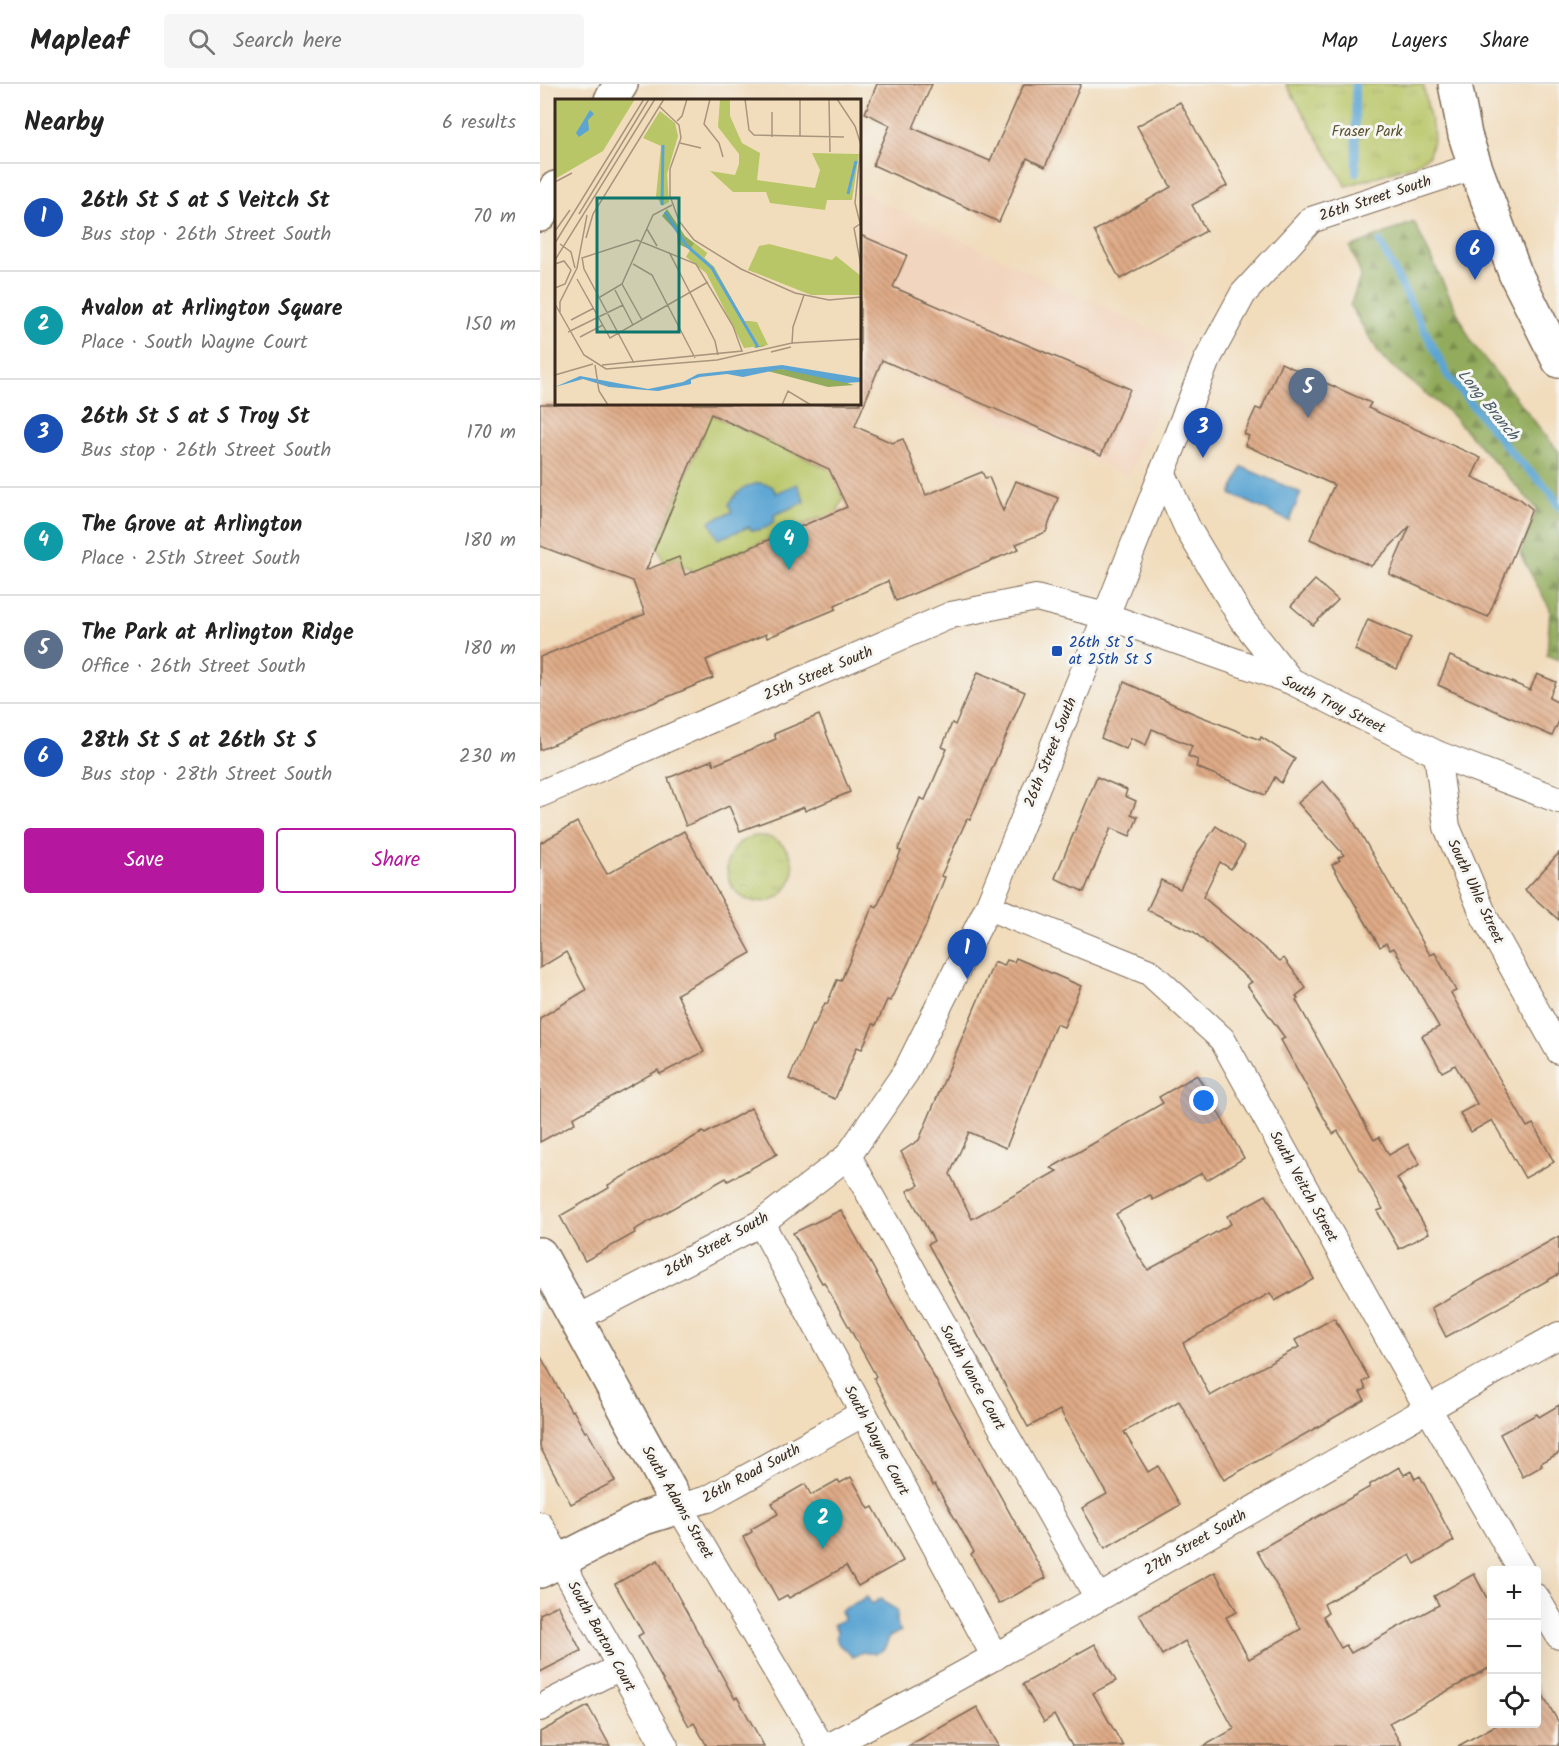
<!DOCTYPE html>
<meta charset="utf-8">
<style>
:root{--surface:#fff;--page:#f6f6f6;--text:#222;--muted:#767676;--line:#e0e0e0;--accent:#b5179e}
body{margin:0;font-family:Kalam,sans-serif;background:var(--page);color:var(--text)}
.controls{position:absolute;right:18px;bottom:18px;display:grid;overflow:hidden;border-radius:6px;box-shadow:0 6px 24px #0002}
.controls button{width:54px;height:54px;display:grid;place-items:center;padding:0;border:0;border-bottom:2px solid var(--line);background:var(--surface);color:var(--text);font:30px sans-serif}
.you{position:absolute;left:664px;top:1017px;width:21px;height:21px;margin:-15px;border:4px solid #fff;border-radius:50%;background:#1a73e8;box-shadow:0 0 0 9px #1a73e833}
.badge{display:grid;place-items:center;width:39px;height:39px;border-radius:50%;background:var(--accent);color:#fff;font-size:20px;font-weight:700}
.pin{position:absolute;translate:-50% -50px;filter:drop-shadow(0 2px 3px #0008)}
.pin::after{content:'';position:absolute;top:32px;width:21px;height:18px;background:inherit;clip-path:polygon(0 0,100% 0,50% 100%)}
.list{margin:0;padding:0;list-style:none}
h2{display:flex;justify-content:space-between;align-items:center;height:78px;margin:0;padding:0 24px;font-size:26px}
h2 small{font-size:20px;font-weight:400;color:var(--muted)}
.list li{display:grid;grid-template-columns:39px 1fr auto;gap:18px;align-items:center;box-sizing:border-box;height:108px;padding:0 24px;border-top:2px solid var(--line)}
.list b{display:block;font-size:22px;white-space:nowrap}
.list p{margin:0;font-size:20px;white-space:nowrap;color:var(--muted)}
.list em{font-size:20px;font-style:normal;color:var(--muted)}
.actions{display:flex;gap:12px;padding:18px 24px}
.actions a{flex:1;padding:14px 0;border:2px solid var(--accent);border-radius:6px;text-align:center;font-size:21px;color:var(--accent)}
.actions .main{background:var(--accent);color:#fff}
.icon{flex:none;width:33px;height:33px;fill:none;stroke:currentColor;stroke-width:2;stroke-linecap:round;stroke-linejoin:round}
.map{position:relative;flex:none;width:1019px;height:1662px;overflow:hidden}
header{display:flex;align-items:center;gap:36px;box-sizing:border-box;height:84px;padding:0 30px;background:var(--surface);border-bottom:2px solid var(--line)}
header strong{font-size:28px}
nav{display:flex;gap:33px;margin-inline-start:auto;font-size:21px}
.search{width:420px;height:54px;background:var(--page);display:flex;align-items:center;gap:15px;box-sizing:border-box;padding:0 21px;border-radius:6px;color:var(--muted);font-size:22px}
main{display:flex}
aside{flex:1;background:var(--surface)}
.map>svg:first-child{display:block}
.built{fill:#f2d5be}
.grass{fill:#b9c668;stroke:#7a7843;stroke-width:1.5}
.forest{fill:url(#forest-firs);stroke:#666a3d;stroke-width:1.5}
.park{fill:url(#park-tufts);stroke:#7a7843;stroke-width:1.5}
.water{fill:#5ca5d3;stroke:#4c6878;stroke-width:1.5}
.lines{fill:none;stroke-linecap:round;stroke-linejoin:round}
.stream{stroke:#5ca5d3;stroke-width:8}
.building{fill:url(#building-back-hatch);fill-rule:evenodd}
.street-casing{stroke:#7b6855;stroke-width:28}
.secondary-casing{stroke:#7b6855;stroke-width:36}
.street{stroke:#fff;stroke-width:26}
.secondary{stroke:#fff;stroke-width:33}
.transit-dot{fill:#1a4fb4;stroke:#f6f6f2;stroke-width:2}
.labels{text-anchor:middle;stroke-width:6;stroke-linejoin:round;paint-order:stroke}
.park-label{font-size:15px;fill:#5a5130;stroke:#f6f6f2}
.street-label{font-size:15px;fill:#3b2a1e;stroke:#f6f6f2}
.transit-label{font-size:15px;fill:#164399;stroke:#f6f6f2;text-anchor:start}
.water-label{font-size:16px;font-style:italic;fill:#485b66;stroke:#f6f6f2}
.inset-river{fill:none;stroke:#5ca5d3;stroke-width:3}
.inset-road{fill:none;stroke:#a8957d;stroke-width:1.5}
.view{fill:#0f766e;fill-opacity:0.15;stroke:#0f766e;stroke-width:3}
.inset-edge{fill:none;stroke:#3b2a1e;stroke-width:3}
</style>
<header>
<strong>Mapleaf</strong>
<div class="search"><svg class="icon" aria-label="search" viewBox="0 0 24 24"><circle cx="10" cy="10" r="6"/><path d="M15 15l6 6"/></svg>Search here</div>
<nav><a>Map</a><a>Layers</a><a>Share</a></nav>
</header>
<main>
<aside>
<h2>Nearby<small>6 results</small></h2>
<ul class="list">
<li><span class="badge" style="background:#1a4fb4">1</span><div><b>26th St S at S Veitch St</b><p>Bus stop · 26th Street South</p></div><em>70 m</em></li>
<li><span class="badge" style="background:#0f9aa8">2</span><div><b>Avalon at Arlington Square</b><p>Place · South Wayne Court</p></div><em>150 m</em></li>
<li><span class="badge" style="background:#1a4fb4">3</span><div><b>26th St S at S Troy St</b><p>Bus stop · 26th Street South</p></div><em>170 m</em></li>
<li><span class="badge" style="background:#0f9aa8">4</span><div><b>The Grove at Arlington</b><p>Place · 25th Street South</p></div><em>180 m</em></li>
<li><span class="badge" style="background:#5c6f8a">5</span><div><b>The Park at Arlington Ridge</b><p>Office · 26th Street South</p></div><em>180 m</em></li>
<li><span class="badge" style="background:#1a4fb4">6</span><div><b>28th St S at 26th St S</b><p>Bus stop · 28th Street South</p></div><em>230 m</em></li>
</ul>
<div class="actions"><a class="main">Save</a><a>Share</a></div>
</aside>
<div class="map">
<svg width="1019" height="1662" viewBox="0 0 1019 1662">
<defs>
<pattern id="forest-firs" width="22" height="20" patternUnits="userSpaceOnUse" patternTransform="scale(1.5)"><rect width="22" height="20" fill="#92ab5c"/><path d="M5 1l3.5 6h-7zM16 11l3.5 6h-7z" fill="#788b4b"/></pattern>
<pattern id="park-tufts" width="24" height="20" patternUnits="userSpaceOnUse" patternTransform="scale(1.5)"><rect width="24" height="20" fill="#b9c668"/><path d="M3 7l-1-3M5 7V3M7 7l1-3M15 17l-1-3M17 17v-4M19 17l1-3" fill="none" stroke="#a0aa5a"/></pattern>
<pattern id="building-back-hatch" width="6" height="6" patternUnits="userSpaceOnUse" patternTransform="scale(1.5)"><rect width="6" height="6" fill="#dfab87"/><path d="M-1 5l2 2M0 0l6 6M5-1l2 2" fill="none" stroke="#b68b6e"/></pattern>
</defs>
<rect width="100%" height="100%" fill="#f6f6f2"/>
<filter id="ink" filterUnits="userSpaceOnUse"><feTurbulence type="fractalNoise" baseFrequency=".0167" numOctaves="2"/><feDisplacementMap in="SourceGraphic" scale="12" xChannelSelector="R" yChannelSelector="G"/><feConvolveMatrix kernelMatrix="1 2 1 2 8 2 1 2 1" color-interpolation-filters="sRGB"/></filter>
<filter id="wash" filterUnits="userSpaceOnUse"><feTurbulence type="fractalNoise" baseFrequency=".008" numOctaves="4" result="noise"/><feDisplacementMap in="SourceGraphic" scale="24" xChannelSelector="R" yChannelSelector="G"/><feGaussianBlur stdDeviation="1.35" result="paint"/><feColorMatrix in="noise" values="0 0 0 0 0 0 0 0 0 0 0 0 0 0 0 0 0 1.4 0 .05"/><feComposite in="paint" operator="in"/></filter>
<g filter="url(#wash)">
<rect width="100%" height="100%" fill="#f1dcbc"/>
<g class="built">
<path d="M320,108L644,261L589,393L320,274Z"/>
<path d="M37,1507L80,1583L0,1624V1525Z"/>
</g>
<path class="grass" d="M164,327L297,389L299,406L303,414L294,434L284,439L281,433L177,477L162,490L142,482L139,473L124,479L117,460L163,351Z"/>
<path class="forest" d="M874,138L932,259L1019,368V576L1007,571L1010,525L980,470L997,425L910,329L843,275L810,222L821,191L810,163Z"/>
<g class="park">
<path d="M746,0H883L894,52L889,71L876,80L806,102Z"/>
<circle cx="220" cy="785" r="33"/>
</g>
<g class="water">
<path d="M702,383L761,409L749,437L691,410Z"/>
<path d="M220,399L232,402L236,409L257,400L265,418L234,431L235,436C228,444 222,447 211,446L209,443L178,455L170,437L192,428L189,420C198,407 204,402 220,399Z"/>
<path d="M327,1513L332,1520L342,1514L345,1519L357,1526V1542L361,1547L349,1553C346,1568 337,1572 323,1568L312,1573C305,1562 294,1565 297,1546L293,1541L304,1535L300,1527Z"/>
</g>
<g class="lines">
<g class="stream">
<path d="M815,0L816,89"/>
<path d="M840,159L908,292L976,374L1010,407L1019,423"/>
</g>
</g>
<g id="blocks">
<g class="building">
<path d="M337,0H392L373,44L450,77L484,0H541L505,83L487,74L459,138L333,81L350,41L325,29Z"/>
<path d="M640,18L687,102L652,121L666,147L580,195L554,147L631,103L597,42Z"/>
<path d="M320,151L367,171L353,203L590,305L561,371L342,276L315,342L352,359L363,355L386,411L442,388L445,394L449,393L463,427L476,397L518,414L506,448L476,460L479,465L356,517L348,497L295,521L296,525L227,554L226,550L166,576L173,594L0,666V573L105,530L93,497L0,462V320H320ZM171,330L289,385L307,423L145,491L139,473L106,486Z"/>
<path d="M741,279L831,319L828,324L941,374L932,393L980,415L992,425L948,533L849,490L870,442L831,482L770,455L794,401L705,361L709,352L704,350L716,324L721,326Z"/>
<path d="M775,496L798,516L773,541L751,522Z"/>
<path d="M828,535L871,554L857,585L815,566Z"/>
<path d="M910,572L990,606L997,590L1016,598L1009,614L1019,619V637L1012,652L898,601Z"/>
<path d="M438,588L485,608L430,736L427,735L401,792L405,793L385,844L350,917L347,916L336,941L333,940L322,965L317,963L295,1015L249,995L272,941L274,942L285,919L287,920L297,896L301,897L333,821L337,823L361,767L358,766L380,714L385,716L407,665L402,663L412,639L415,641Z"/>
<path d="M584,598L655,630L720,656L721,653L755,675L741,699L735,693L725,711L656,683L658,676L648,672L652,662L612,645L606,661L591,654L586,665L561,654Z"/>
<path d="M279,631L310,708L265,727L264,723L200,747L189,722L146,742L128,694L172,676L174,681L236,655L234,650Z"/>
<path d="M557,693L587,706L585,712L596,717L591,730L598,733L590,752L571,744L544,808L515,794Z"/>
<path d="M783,697L806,724L890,871L895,869L916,907L911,909L955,987L987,1043L993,1040L1014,1078L985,1094L952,1036L931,1048L920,1029L937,1020L915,981L902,988L882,952L899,943L854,864L850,866L846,859L840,863L792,781L800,776L798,774L804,771L758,719Z"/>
<path d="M37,738L67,790L144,747L211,869L137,910L164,968L120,990L118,986L33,1034L35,1039L0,1058V934L46,906L26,868L0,884V759Z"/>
<path d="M676,742L705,762L691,785L680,778L663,813L740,877L744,874L766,904L756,912L758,915L756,916L834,1056L839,1053L849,1071L868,1060L880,1080L857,1094L889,1149L859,1165L837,1127L843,1125L798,1047L793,1050L741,956L745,954L707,901L712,898L654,848L607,826L621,796L640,805L657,770Z"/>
<path d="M1019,769V836L985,806Z"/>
<path d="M476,874L541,902L524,943L516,940L466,1064L429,1048L410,1090L432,1135L517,1087L511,1084L623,1019L619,1013L657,991L704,1074L667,1096L662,1089L613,1116L610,1111L576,1130L599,1173L608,1186L691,1140L687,1132L726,1111L774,1195L735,1217L730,1209L643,1259L670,1312L759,1263L755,1256L794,1234L829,1294L823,1298L826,1305L820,1308L825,1316L684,1396L639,1317L584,1348L608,1388L618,1382L640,1421L565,1464L542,1424L567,1410L520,1326L488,1343L388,1160L394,1157L367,1107L379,1101L361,1068L379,1056L454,878L464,882L467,876L474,878Z"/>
<path d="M211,1024L237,1070L188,1097L186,1094L94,1146L95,1149L45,1177L20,1132L69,1104L68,1101L163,1048L165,1050Z"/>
<path d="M301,1126L506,1494L459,1520L431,1470L434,1468L395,1400L393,1401L365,1351L334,1294L336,1292L284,1198L282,1199L253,1149Z"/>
<path d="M1019,1152V1190L906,1253L891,1224Z"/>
<path d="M0,1271L31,1327L33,1326L45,1348L47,1347L75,1397L31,1420L0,1363Z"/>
<path d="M1019,1321V1369L1001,1379L1002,1382L983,1393L960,1350L997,1330L999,1333Z"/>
<path d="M859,1383L864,1391L871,1387L875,1395L880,1392L914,1457L875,1480L870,1471L784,1520L788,1529L783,1532L801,1564L806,1561L811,1569L899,1521L894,1512L934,1490L951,1522V1583L849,1639L862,1662H664L694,1645L645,1557L622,1571L599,1530L675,1488L697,1528L686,1533L709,1575L761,1545L717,1467L830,1403L829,1401Z"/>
<path d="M311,1393L329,1425L333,1423L363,1477L318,1502L306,1482L249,1514L247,1511L238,1516L203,1453L212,1448L211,1445L238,1430L232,1419L265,1400L271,1411L298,1396L300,1399Z"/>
<path d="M118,1476L195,1615L197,1613L224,1662H167L154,1639L149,1642L98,1552L103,1549L75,1500Z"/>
<path d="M18,1521L41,1567L0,1588V1530Z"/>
<path d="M555,1560L576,1597L553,1609L583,1662H532L514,1631L504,1638L483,1600Z"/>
<path d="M996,1599L1019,1639V1662H918L958,1640H996Z"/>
<path d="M48,1622L70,1662H0V1648Z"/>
<path d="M437,1623L459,1662H368Z"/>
</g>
</g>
</g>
<g filter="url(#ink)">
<use href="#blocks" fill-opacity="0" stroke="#7b6855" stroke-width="1.5"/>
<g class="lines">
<defs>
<g id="street">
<path d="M622,388L648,445L702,535L751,597"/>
<path d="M897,670L907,743L945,834L1019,967"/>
<path d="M0,710L411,531L496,514L566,532L751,597L897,670L1019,716"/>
<path d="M448,823L609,888L682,955L871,1295L981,1486"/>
<path d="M308,1072L558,1514"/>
<path d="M221,1139L455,1573"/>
<path d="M37,1234L221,1139L308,1072L366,988L448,823L554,562L666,278L703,210L771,136L935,82"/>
<path d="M0,1441L125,1662"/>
<path d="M996,1513L1019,1552"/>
<path d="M0,1624L80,1583"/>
<path d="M281,1662L139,1423L168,1415L322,1330"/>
<path d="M290,1662C537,1532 775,1386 1019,1251"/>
</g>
<g id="secondary">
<path d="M915,0L925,51L935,82L975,189L1019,277"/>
<path d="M71,16L81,0"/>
<path d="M0,131L16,104"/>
<path d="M0,1170L139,1423L104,1434L0,1487"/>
</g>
</defs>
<use href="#street" class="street-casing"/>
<use href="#secondary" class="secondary-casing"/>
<use href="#street" class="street"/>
<use href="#secondary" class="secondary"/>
</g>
</g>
<rect class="transit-dot" x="511" y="561" width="12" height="12" rx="3"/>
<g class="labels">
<g class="park-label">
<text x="827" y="52">Fraser Park</text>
</g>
<g class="street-label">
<text transform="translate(835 114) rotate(-18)" y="5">26th Street South</text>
<text transform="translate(278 589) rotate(-23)" y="5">25th Street South</text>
<text transform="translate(794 620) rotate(26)" y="5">South Troy Street</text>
<text transform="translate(510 668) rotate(-68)" y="5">26th Street South</text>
<text transform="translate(936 807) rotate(65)" y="5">South Uhle Street</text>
<text transform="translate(764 1102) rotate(61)" y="5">South Veitch Street</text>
<text transform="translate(176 1160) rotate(-29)" y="5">26th Street South</text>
<text transform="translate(433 1293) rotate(61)" y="5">South Vance Court</text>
<text transform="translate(337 1356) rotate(62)" y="5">South Wayne Court</text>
<text transform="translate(211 1389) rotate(-28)" y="5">26th Road South</text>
<text transform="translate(138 1418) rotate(60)" y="5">South Adams Street</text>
<text transform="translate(655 1458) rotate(-30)" y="5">27th Street South</text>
<text transform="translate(62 1552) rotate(61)" y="5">South Barton Court</text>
</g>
<g class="transit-label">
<text x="529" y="563">26th St S<tspan x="529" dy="17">at 25th St S</tspan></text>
</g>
<g class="water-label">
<text transform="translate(949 320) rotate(51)" y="6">Long Branch</text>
</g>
</g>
<g transform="translate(15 15)">
<rect width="306" height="306" fill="#f1dcbc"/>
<path d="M0,0H80L48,52L0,80Z" fill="#b9c668"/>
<path d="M112,110L130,137L152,154L149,159L159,168L189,222L200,223L210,247L200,249L177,219L176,209L161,184L134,150L123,145L122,133L107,117ZM226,270L261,275L299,286L273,288L209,271Z" fill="#92ab5c"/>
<path d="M165,0H175V17L187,44L205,54L202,81L260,89L265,71L257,54L304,55L297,101H272L270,111L215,104L211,93H178L155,72L180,76L184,65V55L163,28ZM105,12L120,24L123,37L112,75L114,103L107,107L101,97L106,47L88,39ZM139,144L152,154L149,159L159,168L189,222L202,223L213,246L189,249L151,174L131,158ZM214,145L277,161L281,157L306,177V196H256L193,171L204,147Z" fill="#b9c668"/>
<path d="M35,11L39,15L33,21L34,31L24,38L21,34ZM227,266L306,279V283L291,284L226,270L188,278L172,275L145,278L136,281V285L103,292L54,288L28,280L0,288L25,277L93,290L128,283L143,275Z" fill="#5ca5d3"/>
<path class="inset-river" d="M293,95L301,62M107,106L108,46M110,113L131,146L157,169L203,248"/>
<path class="inset-road" d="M155,0L149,25L164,44L168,58M190,0L194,31L199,36L289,38M274,0L275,53M282,0L300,27L306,46L300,104L306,128M105,8L124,26L126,39L115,70V97L124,122L139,141L186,170L240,194L274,201L306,198M122,22L127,17L132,0M245,37V0M217,38V13M125,44L146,49M0,83L17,74M24,115L94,0M305,125L299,129L306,167M92,130L102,147M0,132L15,111M31,139L38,115L109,0M0,144L89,0M5,145L16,153L20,169M114,153L160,242L163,256M27,158L29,170L79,264M27,159L82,141L141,165L178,227L187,252L47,266M0,161L100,0M0,165L9,162L16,171L10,185L0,189M78,165L97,176L140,259M22,180L55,239L153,183M67,185L87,221M60,191L78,226M45,198L67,185L98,116L117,106M0,205L29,256L51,270L162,261L237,244L306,240M5,213V203L22,169L32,116M16,221L39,209M13,233L68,206M25,238L48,226M237,245L238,228L249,196M216,253L236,248M40,266L44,292L53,306M0,276L38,265M227,306L233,292L256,306"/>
<path class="view" d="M42,99H124V233H42Z"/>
<rect width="306" height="306" class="inset-edge"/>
</g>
</svg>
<div class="controls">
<button>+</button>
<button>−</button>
<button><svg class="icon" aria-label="locate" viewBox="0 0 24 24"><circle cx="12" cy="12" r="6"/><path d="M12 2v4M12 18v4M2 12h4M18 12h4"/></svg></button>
</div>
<div class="you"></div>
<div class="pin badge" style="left:427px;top:895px;background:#1a4fb4">1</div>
<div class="pin badge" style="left:283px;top:1465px;background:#0f9aa8">2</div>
<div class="pin badge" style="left:663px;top:374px;background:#1a4fb4">3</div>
<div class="pin badge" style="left:249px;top:486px;background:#0f9aa8">4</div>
<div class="pin badge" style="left:768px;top:334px;background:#5c6f8a">5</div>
<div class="pin badge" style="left:935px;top:196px;background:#1a4fb4">6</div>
</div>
</main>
